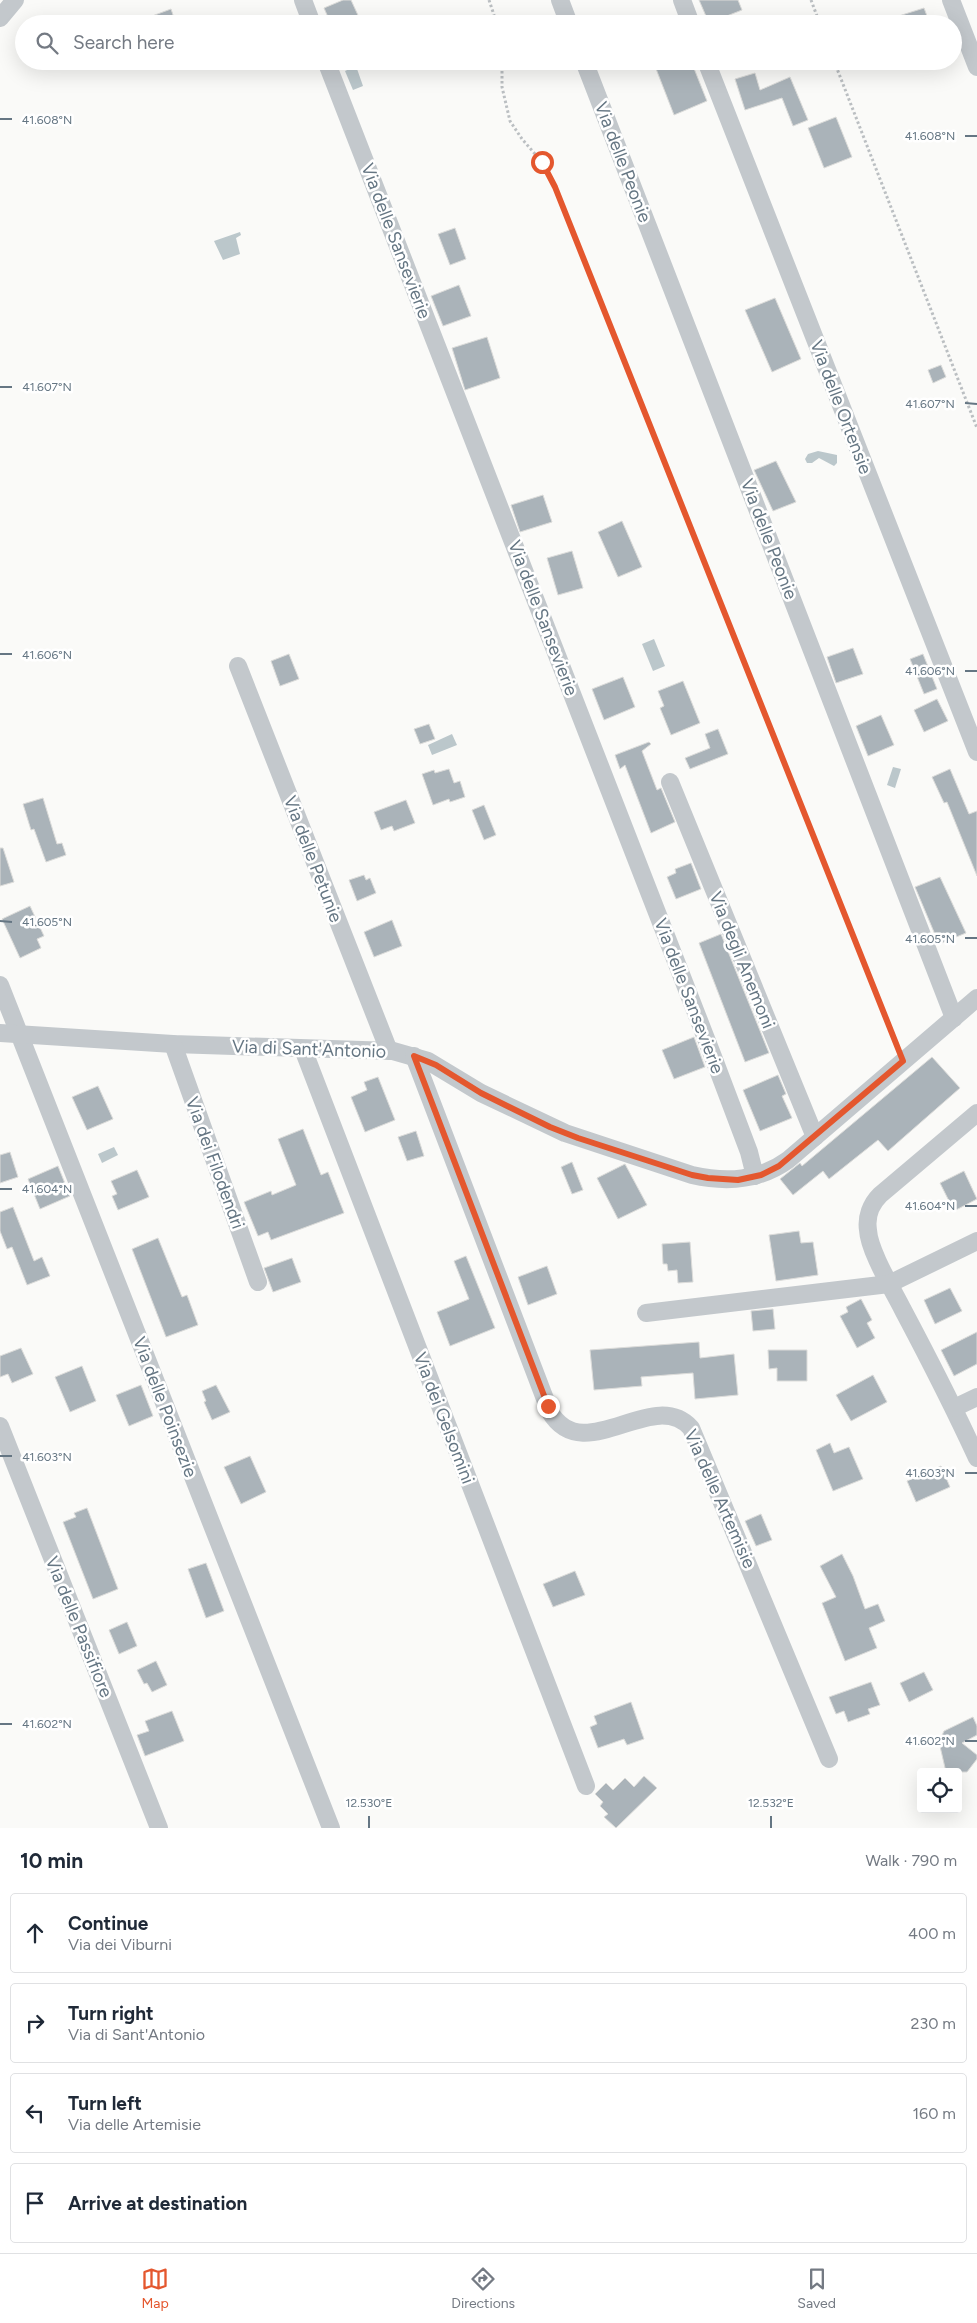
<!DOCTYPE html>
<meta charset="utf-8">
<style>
:root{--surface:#fff;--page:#f6f6f7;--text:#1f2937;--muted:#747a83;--line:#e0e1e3;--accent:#e4572e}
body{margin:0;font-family:Figtree,sans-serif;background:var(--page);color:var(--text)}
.controls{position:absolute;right:15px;bottom:15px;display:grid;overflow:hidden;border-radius:5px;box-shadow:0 5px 20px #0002}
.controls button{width:45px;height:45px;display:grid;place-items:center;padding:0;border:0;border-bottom:1px solid var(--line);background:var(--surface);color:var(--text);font:25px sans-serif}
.stop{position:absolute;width:15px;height:15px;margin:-11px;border:4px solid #e4572e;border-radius:50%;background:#fff}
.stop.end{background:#e4572e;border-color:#fff;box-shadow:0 1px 5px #0008}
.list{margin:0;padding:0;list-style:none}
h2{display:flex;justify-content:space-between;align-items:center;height:65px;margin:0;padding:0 20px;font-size:21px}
h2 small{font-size:16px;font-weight:400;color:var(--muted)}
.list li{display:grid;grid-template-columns:32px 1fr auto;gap:15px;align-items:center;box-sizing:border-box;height:80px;margin:0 10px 10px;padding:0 10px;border:1px solid var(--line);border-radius:5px}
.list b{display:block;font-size:19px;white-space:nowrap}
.list p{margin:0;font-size:16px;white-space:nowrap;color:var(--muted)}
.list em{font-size:16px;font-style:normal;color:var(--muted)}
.icon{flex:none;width:28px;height:28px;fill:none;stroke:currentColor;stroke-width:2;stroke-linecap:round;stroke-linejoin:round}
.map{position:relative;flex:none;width:977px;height:1828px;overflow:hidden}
.search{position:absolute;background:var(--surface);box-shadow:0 5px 20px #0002;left:15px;right:15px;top:15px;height:55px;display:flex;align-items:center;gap:12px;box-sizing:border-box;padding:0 18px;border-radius:28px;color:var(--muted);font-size:19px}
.sheet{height:425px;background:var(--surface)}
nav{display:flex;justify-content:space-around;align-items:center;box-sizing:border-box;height:70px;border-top:1px solid var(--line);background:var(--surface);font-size:14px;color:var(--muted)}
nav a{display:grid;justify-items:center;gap:2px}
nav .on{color:var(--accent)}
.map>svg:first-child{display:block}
.water{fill:#bbc7cb}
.building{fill:#aab3b9;stroke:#dcdcda}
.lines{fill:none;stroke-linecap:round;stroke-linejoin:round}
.path{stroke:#bbbfc2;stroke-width:3;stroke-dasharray:2.5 2.5;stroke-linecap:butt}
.street{stroke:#c3c8cc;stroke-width:18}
.route{stroke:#e4572e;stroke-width:6}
.ticks{fill:none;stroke:#657683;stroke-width:2}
.labels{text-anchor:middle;stroke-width:5;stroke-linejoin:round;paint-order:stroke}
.street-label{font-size:18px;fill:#657683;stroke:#fff}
.ticks-label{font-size:12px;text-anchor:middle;fill:#657683;stroke:#fff;stroke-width:5;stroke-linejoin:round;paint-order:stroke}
</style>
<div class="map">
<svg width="977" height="1828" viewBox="0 0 977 1828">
<rect width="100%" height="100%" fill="#fafaf8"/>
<g class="water">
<path d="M356,66L363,86L353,90L345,71Z"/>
<path d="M240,232L241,235L236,238L240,254L223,260L214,241Z"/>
<path d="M818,451L837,455V463L834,466L819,458L812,463H807L805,459L808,454Z"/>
<path d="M654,639L665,666L653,671L642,644Z"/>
<path d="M452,734L457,745L432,755L428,745Z"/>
<path d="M893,767L901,769L895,788L887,785Z"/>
<path d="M114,1147L118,1155L102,1163L98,1154Z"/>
</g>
<g class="building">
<path d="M343,0H351L362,24H331L324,8Z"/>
<path d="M699,0H738L742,10L709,23Z"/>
<path d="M924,8L930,24H883V21Z"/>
<path d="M171,9L176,24H136V22Z"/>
<path d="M653,61H691L707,101L674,115Z"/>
<path d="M755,73L760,90L790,77L808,120L793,126L782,98L745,110L735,79Z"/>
<path d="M836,117L852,157L824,168L808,128Z"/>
<path d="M455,228L466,259L450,265L438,234Z"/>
<path d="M459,285L471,316L443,326L431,296Z"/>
<path d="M775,298L801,359L772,372L745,310Z"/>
<path d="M487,337L500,378L465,390L452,348Z"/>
<path d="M941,365L946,377L933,383L928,370Z"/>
<path d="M776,461L796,502L773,511L754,470Z"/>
<path d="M543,495L552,522L520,532L511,505Z"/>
<path d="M622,521L642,567L618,577L598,532Z"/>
<path d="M572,551L583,588L558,595L547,558Z"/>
<path d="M853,648L863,674L836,683L827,657Z"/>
<path d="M289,654L299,679L280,686L271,661Z"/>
<path d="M923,654L937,689L924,694L910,659Z"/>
<path d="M623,677L635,707L604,720L592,689Z"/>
<path d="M683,681L700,723L671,735L660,708L664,706L658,691Z"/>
<path d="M937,699L948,721L924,732L914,710Z"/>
<path d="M881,715L894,745L868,756L856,726Z"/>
<path d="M429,724L435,739L420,744L414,729Z"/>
<path d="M718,729L728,754L690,769L685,758L710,748L705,734Z"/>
<path d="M649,742L651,744L642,751L657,790L661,788L675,822L651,833L625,765L620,769L615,755Z"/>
<path d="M449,769L454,783L460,781L465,797L450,802L449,799L433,805L422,774L434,770L435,773Z"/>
<path d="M950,769L969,814L977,811V876L947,802L944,803L932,777Z"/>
<path d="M43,798L57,844L62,843L66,855L46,862L34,829L31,830L23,804Z"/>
<path d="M406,800L415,823L394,831L392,826L381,830L374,812Z"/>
<path d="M484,805L496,835L484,840L472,810Z"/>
<path d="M0,848H3L14,882L0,886Z"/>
<path d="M691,863L701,889L676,899L667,877L676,873L675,869Z"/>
<path d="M364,875L366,880L370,878L376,893L357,901L349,880Z"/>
<path d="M940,877L966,933L939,944L915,887Z"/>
<path d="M30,906L44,936L37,939L41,948L20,958L2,919Z"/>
<path d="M392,920L402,946L374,957L364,932Z"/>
<path d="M721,934L769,1053L745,1062L699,943Z"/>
<path d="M694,1037L705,1067L674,1079L662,1050Z"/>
<path d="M932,1057L960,1088L888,1151L878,1140L829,1179L823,1171L793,1195L780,1179L800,1163L802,1166Z"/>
<path d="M778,1075L786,1094L782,1096L792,1118L760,1131L743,1090Z"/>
<path d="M378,1077L395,1120L365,1132L351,1097L367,1090L364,1082Z"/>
<path d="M98,1086L113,1119L87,1130L72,1097Z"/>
<path d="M303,1129L321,1175L328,1172L344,1213L271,1240L268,1232L258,1236L244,1202L271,1191L272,1195L296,1185L278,1139Z"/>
<path d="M416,1131L424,1156L407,1161L398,1137Z"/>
<path d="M10,1152L18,1177L0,1183V1155Z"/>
<path d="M572,1162L583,1190L572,1194L561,1167Z"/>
<path d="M625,1164L647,1205L618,1219L597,1178Z"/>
<path d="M58,1166L70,1196L40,1209L28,1179Z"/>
<path d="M137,1170L149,1197L118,1210L112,1196L117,1194L111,1181Z"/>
<path d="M964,1171L977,1199L954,1211L940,1183Z"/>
<path d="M13,1207L34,1261L42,1257L50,1276L27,1285L12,1247L7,1249L0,1231V1212Z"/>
<path d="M799,1231L801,1243L813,1242L818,1275L776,1281L769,1235Z"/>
<path d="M158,1238L182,1297L187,1295L198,1325L166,1337L132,1249Z"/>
<path d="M690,1242L693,1282L678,1283L677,1270L668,1271L667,1264H663L662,1244Z"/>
<path d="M466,1256L495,1328L450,1346L437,1312L469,1299L454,1261Z"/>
<path d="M292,1258L301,1282L273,1292L264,1268Z"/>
<path d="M547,1266L557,1294L528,1305L518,1277Z"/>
<path d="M950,1288L962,1311L935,1324L924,1300Z"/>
<path d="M861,1299L872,1320L867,1323L875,1338L857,1348L840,1316L848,1312L846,1307Z"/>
<path d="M773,1309L775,1329L753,1331L751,1311Z"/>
<path d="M977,1332V1364L954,1376L941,1350Z"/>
<path d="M699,1342L700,1358L734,1354L738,1395L695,1399L693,1373L641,1377L642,1386L594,1390L590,1350Z"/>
<path d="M21,1348L33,1374L12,1383L8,1374L0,1377V1356Z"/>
<path d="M768,1350H807V1381H777V1368L769,1369Z"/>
<path d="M82,1366L96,1401L70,1412L55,1377Z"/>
<path d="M873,1375L887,1402L851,1421L836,1395Z"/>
<path d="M141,1385L153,1416L129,1426L116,1395Z"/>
<path d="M216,1385L230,1412L212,1420L204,1402L206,1401L202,1391Z"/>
<path d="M830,1443L834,1453L849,1447L863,1479L833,1491L816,1450Z"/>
<path d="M250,1456L266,1492L241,1504L224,1467Z"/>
<path d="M941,1466L950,1487L916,1502L907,1481Z"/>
<path d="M87,1508L118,1589L93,1599L63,1522L76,1517L74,1513Z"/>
<path d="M761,1514L772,1540L756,1546L745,1521Z"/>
<path d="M842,1554L853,1576L865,1609L878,1604L885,1621L869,1628L877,1648L845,1661L822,1603L836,1597L820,1566Z"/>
<path d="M206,1563L224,1611L206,1618L188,1569Z"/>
<path d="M575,1571L585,1595L553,1607L543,1584Z"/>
<path d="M127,1622L137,1646L119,1654L109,1630Z"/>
<path d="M156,1661L167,1685L152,1692L147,1683L144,1684L137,1670Z"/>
<path d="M924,1672L933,1690L909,1702L900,1683Z"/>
<path d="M871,1682L880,1705L868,1709L870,1714L848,1722L844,1711L836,1714L829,1697Z"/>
<path d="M631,1702L644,1739L627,1745L624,1739L598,1748L590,1727L597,1724L594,1716Z"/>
<path d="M172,1711L184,1741L145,1756L137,1735L149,1731L145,1721Z"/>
<path d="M973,1717L977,1726V1735L962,1743L977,1755V1759L967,1772H946L939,1742L944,1731Z"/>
<path d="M644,1776L657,1788L616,1828L604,1817L608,1814L600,1806L603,1802L595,1794L606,1783L613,1790L625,1778L634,1787Z"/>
</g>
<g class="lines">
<g class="path">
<path d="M489,0L497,24"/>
<path d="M811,0L820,24"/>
<path d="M502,61V87L510,121L522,139L542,162L555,187L898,1046"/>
<path d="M834,61L977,428"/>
</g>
<g class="street">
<path d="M303,0L312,24"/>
<path d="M560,0L569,24"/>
<path d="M682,0L691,24"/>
<path d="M951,0L977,67"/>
<path d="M0,18L15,0"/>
<path d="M326,61L712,1054L749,1152L755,1176"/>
<path d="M584,61L954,1018"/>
<path d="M706,61L977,752"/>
<path d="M238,666L389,1051"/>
<path d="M670,782L815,1137"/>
<path d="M0,985L331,1828"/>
<path d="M0,1033L173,1044L393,1051L428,1061L481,1093L565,1133L692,1175C727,1183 759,1181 788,1160L977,998"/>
<path d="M173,1044L258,1282"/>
<path d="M303,1049L586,1786"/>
<path d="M414,1056L550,1412C584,1469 653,1386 691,1428L829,1759"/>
<path d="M977,1113L880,1195C871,1204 866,1217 868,1230C869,1251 893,1290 903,1310C929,1359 954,1408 977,1458"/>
<path d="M646,1313L889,1284L977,1241"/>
<path d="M954,1408L977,1397"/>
<path d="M0,1426L159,1828"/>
</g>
</g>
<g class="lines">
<path class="route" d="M542,162L555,187L903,1061L779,1166L761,1175L738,1180L708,1178L692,1175L578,1138L550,1127L481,1093L436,1065L414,1056L548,1406"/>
</g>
<path class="ticks" d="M0,119H12M965,136H977M0,387H12M965,403L977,404M0,654H12M965,671H977M0,921L12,922M965,938H977M0,1189H12M965,1206H977M0,1456H12M965,1473H977M0,1724H12M965,1741H977M369,1828V1816M771,1828V1816"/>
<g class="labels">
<g class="street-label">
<text transform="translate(623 162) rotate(69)" y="6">Via delle Peonie</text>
<text transform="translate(396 241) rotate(69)" y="6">Via delle Sansevierie</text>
<text transform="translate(841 407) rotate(69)" y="6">Via delle Ortensie</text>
<text transform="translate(769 539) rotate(69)" y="6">Via delle Peonie</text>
<text transform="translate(543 618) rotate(69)" y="6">Via delle Sansevierie</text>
<text transform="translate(313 859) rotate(69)" y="6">Via delle Petunie</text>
<text transform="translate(742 960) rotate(68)" y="6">Via degli Anemoni</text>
<text transform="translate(689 996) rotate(69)" y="6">Via delle Sansevierie</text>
<text transform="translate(309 1049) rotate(2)" y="6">Via di Sant'Antonio</text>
<text transform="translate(215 1163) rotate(70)" y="6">Via dei Filodendri</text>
<text transform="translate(165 1407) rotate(69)" y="6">Via delle Poinsezie</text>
<text transform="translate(444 1418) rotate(69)" y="6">Via dei Gelsomini</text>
<text transform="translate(720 1499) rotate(66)" y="6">Via delle Artemisie</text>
<text transform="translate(79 1627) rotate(68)" y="6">Via delle Passifiore</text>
</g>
</g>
<g class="ticks-label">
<text x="47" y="124">41.608°N</text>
<text x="930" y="140">41.608°N</text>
<text x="47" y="391">41.607°N</text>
<text x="930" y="408">41.607°N</text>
<text x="47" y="659">41.606°N</text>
<text x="930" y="675">41.606°N</text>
<text x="47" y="926">41.605°N</text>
<text x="930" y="943">41.605°N</text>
<text x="47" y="1193">41.604°N</text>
<text x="930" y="1210">41.604°N</text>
<text x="47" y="1461">41.603°N</text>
<text x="930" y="1477">41.603°N</text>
<text x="47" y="1728">41.602°N</text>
<text x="930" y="1745">41.602°N</text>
<text x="369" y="1807">12.530°E</text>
<text x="771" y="1807">12.532°E</text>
</g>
</svg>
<div class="controls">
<button><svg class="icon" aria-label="locate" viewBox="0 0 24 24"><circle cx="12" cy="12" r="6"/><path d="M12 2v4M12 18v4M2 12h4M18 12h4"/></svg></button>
</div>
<div class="stop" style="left:542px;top:162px"></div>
<div class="stop end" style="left:548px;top:1406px"></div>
<div class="search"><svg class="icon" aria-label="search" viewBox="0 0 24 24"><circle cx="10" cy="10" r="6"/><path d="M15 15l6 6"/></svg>Search here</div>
</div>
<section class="sheet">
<h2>10 min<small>Walk · 790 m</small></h2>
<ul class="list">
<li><svg class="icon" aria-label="ahead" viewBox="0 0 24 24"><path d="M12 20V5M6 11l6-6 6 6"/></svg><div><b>Continue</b><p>Via dei Viburni</p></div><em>400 m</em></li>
<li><svg class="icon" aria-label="right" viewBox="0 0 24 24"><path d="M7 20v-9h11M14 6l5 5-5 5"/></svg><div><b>Turn right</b><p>Via di Sant'Antonio</p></div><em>230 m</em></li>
<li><svg class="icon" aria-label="left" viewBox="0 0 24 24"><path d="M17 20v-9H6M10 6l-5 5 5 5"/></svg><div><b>Turn left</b><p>Via delle Artemisie</p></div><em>160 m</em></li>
<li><svg class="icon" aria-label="arrive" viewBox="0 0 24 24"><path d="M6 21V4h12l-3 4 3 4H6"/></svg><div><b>Arrive at destination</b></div></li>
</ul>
</section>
<nav>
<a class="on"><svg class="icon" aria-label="map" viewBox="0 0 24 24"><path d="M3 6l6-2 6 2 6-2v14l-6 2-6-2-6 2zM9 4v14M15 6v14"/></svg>Map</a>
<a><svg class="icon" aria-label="directions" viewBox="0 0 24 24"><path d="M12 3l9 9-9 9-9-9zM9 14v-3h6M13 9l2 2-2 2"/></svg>Directions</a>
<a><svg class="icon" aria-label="saved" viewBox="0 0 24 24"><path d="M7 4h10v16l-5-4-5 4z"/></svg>Saved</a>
</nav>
